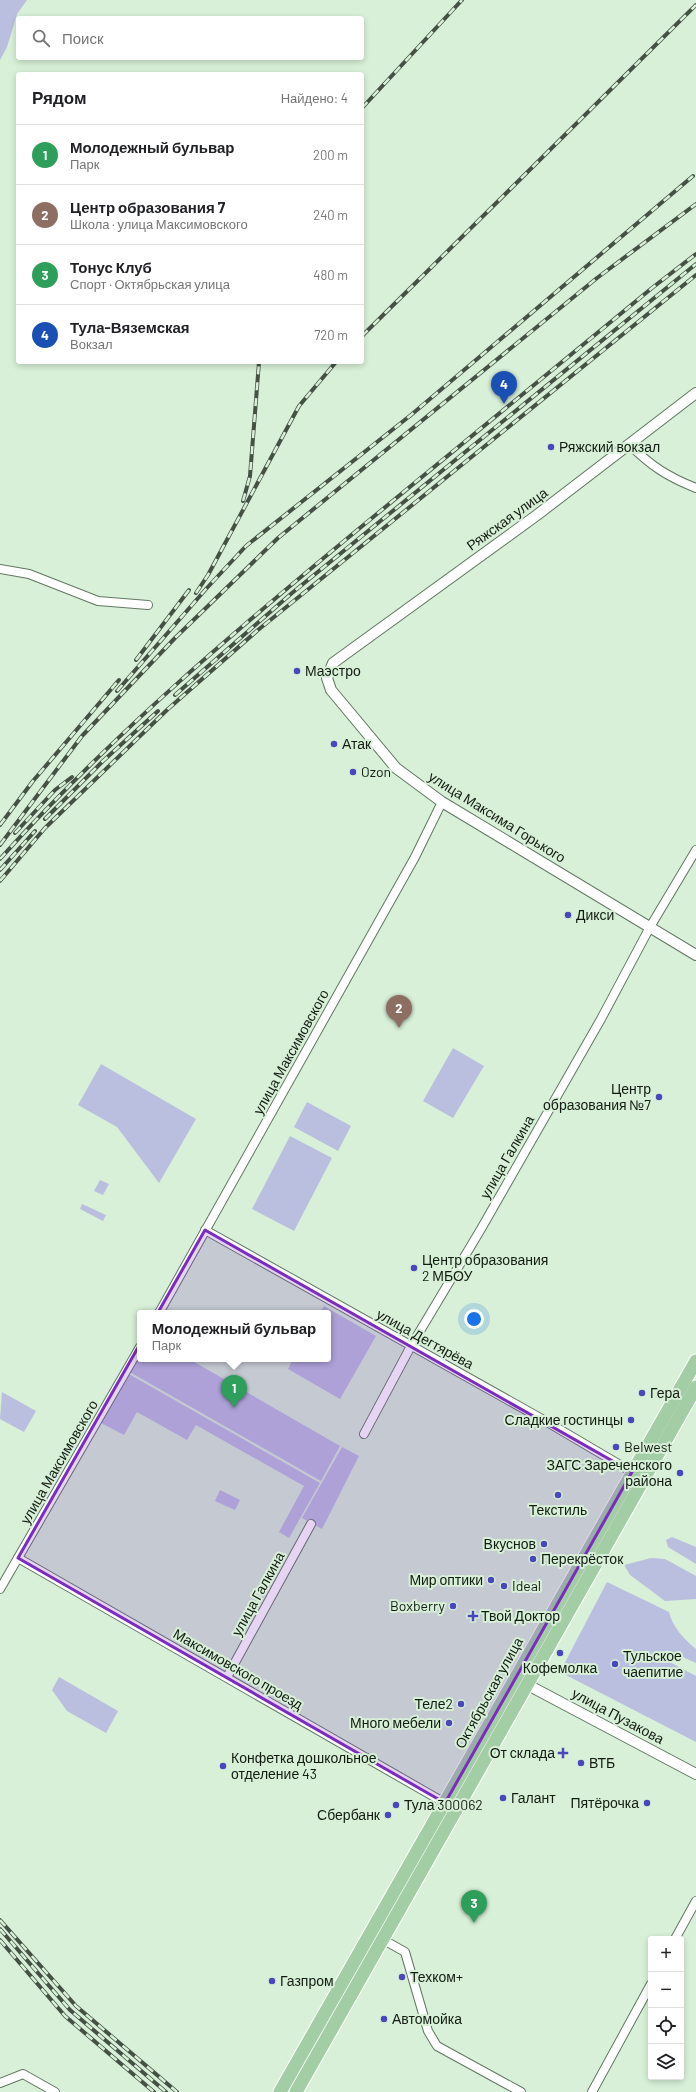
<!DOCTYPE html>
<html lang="ru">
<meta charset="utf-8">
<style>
:root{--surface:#fff;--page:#f2f2f2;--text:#202124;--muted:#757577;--line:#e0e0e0;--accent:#2563eb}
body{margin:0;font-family:Barlow,sans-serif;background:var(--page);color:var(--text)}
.controls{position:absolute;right:12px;bottom:12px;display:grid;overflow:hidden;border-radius:4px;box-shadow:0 2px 6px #0003}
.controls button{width:36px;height:36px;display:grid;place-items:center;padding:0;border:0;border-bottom:1px solid var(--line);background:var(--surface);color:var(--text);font:20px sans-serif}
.you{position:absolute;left:474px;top:1319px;width:14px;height:14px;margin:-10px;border:3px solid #fff;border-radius:50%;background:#1a73e8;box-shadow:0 0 0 6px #1a73e833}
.badge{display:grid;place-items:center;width:26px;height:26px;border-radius:50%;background:var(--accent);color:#fff;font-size:13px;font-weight:700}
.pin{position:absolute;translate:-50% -33px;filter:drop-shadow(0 1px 2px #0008)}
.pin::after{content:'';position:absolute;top:21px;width:14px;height:12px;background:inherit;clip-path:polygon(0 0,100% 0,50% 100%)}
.popup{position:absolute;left:137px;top:1310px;width:194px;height:52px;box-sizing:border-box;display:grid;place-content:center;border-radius:4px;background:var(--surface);filter:drop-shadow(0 1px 3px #0005);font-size:13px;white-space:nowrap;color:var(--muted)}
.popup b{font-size:15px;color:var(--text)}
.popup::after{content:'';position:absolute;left:50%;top:100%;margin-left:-8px;border:8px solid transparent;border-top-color:var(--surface)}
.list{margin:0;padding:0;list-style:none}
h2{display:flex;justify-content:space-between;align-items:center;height:52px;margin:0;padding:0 16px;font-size:17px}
h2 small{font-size:13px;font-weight:400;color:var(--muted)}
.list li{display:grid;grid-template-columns:26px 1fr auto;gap:12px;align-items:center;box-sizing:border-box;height:60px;padding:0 16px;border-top:1px solid var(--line)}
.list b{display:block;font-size:15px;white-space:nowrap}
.list p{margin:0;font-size:13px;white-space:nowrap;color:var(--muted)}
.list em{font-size:13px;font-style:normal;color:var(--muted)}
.icon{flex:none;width:22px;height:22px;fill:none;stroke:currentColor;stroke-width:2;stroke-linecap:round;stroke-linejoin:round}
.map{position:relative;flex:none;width:696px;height:2092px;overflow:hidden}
.search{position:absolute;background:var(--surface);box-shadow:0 2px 6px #0003;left:16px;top:16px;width:348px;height:44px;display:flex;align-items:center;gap:10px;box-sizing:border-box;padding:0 14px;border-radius:4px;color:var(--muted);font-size:15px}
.panel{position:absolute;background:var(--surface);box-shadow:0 2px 6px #0003;left:16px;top:72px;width:348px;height:292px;border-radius:4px}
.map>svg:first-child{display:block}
.green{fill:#babfdf}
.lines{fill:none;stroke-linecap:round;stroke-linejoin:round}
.minor-casing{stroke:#627762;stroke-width:10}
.tertiary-casing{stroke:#627762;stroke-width:12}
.primary-casing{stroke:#fff;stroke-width:15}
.minor{stroke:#fff;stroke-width:8}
.tertiary{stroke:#fff;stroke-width:10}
.primary{stroke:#a3cda4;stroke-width:13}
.rail-casing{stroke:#445144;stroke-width:4}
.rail{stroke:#d7f0d7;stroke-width:2.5;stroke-dasharray:8;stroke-linecap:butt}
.marked{fill:#7b2cbf;fill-opacity:0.2;stroke:#7b2cbf;stroke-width:3;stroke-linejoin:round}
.poi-dot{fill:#4a47bd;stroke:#d7f0d7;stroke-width:1.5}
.labels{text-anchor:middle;stroke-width:4;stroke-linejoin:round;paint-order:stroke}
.poi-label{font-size:14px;fill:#121b12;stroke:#d7f0d7;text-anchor:start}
.street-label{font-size:14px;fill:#121b12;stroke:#d7f0d7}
</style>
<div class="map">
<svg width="696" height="2092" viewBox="0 0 696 2092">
<rect width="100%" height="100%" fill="#d7f0d7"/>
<g class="green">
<path d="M0,0H27L17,14L7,47L0,60Z"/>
<path d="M453,1048L484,1066L453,1118L423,1101Z"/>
<path d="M101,1064L196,1119L159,1183L117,1127L78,1105Z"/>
<path d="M307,1102L351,1126L338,1151L294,1127Z"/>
<path d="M290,1136L332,1158L294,1231L252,1209Z"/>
<path d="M100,1180L109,1184L103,1195L94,1191Z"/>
<path d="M82,1204L106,1215L103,1221L80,1209Z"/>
<path d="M324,1306L376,1336L340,1399L288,1369L293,1359H328V1313H320Z"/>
<path d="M140,1350V1359H189L340,1446L321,1481L128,1371Z"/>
<path d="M127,1373L320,1483L289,1538L279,1532L304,1486L196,1425L187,1440L137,1412L124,1435L99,1422Z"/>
<path d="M2,1392L36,1411L24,1432L0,1419Z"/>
<path d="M342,1447L359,1456L322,1529L302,1518Z"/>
<path d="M220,1490L240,1500L235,1510L215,1501Z"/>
<path d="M672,1537L696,1547V1564L668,1547L666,1540Z"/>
<path d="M651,1558L665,1559L696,1576V1599L665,1601L630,1575L624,1565Z"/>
<path d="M607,1582L669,1612C673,1628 684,1639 696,1649V1663L667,1650L662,1658L696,1676V1742L560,1672Z"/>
<path d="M59,1677L118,1711L106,1733L67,1711L52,1690Z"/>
</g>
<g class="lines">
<defs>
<g id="minor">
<path d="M630,445C651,466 668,477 696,488"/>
<path d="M0,569L29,574L98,601L148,605"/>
<path d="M205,1230L542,1419L632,1472"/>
<path d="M159,1313L415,857L442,802"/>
<path d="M364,1434L411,1346L481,1229L601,1019L650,927L696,850"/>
<path d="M18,1558L445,1803"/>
<path d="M0,1589L140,1347"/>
<path d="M227,1677L311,1524"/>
<path d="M382,1939L405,1952L428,2031L437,2046L521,2092"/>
<path d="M675,1939L696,1901"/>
<path d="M0,2083L23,2074L55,2092"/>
<path d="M592,2092L651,1984"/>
</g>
<g id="tertiary">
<path d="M696,393L537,515L333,663L327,678L331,690L396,768L442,802L696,955"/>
<path d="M526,1684L696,1774"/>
</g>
<g id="primary">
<path d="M280,2092L696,1361"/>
<path d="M296,2092L696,1387"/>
</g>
</defs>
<use href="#minor" class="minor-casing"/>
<use href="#tertiary" class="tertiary-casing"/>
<use href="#primary" class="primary-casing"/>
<use href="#minor" class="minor"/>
<use href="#tertiary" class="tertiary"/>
<use href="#primary" class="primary"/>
<defs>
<g id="rail">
<path d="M362,108L462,0"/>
<path d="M362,336L696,5"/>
<path d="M243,501L250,476L259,362"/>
<path d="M196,593L208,575L299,406L336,362"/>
<path d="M136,660L189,590"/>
<path d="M117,691L206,589L246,546L411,415L693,176"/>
<path d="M175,695L292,593L696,264"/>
<path d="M45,819L103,761L158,711"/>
<path d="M0,825L33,781L119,680"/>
<path d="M15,833L55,790L72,777"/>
<path d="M0,845L82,736L175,638L278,538L597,278L696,204"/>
<path d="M0,859C113,733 242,625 372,518C465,441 559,365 652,288L696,254"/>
<path d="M0,870L35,831"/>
<path d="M0,881L45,828L168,709L258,630L696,275"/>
<path d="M0,1920L76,2006L177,2092"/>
<path d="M0,1929L70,2010L166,2092"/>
<path d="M0,1940L65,2016L154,2092"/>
</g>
</defs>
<use href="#rail" class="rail-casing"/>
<use href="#rail" class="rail"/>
</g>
<path class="marked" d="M205,1230L632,1472L445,1803L18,1558Z"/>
<g class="poi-dot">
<circle cx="551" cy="447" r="4"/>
<circle cx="297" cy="671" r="4"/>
<circle cx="334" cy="744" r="4"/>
<circle cx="353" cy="772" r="4"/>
<circle cx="568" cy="915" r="4"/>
<circle cx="659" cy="1097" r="4"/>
<circle cx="414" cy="1268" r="4"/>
<circle cx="642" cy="1393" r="4"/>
<circle cx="631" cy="1420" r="4"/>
<circle cx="616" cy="1447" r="4"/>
<circle cx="680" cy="1473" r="4"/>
<circle cx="558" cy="1495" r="4"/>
<circle cx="544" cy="1544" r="4"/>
<circle cx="533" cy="1559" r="4"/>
<circle cx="491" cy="1580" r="4"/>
<circle cx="504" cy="1586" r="4"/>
<circle cx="453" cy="1606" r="4"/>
<path d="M471 1610h4v4h4v4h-4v4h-4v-4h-4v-4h4z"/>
<circle cx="560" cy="1653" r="4"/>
<circle cx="615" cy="1664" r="4"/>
<circle cx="461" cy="1704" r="4"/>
<circle cx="449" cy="1723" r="4"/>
<path d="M561 1747h4v4h4v4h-4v4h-4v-4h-4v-4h4z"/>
<circle cx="581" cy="1763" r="4"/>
<circle cx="223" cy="1766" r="4"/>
<circle cx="503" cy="1798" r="4"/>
<circle cx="647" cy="1803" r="4"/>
<circle cx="396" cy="1805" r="4"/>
<circle cx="388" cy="1815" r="4"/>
<circle cx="402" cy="1977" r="4"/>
<circle cx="272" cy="1981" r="4"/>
<circle cx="384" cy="2019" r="4"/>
</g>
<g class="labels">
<g class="poi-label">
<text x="559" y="452">Ряжский вокзал</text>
<text x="305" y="676">Маэстро</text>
<text x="342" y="749">Атак</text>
<text x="361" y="777">Ozon</text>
<text x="576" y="920">Дикси</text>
<text x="651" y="1094" text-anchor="end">Центр<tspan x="651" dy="16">образования №7</tspan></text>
<text x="422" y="1265">Центр образования<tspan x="422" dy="16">2 МБОУ</tspan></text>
<text x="650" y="1398">Гера</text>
<text x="623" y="1425" text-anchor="end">Сладкие гостинцы</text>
<text x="624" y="1452">Belwest</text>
<text x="672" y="1470" text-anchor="end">ЗАГС Зареченского<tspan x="672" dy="16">района</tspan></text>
<text x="558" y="1515" text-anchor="middle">Текстиль</text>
<text x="536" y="1549" text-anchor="end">Вкуснов</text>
<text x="541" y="1564">Перекрёсток</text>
<text x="483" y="1585" text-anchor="end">Мир оптики</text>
<text x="512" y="1591">Ideal</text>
<text x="445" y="1611" text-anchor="end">Boxberry</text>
<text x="481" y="1621">Твой Доктор</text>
<text x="623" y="1661">Тульское<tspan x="623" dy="16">чаепитие</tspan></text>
<text x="560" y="1673" text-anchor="middle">Кофемолка</text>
<text x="453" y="1709" text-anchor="end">Теле2</text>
<text x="441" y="1728" text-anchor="end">Много мебели</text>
<text x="555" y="1758" text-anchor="end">От склада</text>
<text x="231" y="1763">Конфетка дошкольное<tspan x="231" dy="16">отделение 43</tspan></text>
<text x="589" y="1768">ВТБ</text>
<text x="511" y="1803">Галант</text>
<text x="639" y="1808" text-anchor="end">Пятёрочка</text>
<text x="404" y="1810">Тула 300062</text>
<text x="380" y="1820" text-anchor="end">Сбербанк</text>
<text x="410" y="1982">Техком+</text>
<text x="280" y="1986">Газпром</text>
<text x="392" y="2024">Автомойка</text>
</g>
<g class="street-label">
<text transform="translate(507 519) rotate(-36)" y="5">Ряжская улица</text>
<text transform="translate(497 817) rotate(32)" y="5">улица Максима Горького</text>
<text transform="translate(291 1052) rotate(-61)" y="5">улица Максимовского</text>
<text transform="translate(507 1157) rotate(-60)" y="5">улица Галкина</text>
<text transform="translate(425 1339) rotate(29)" y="5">улица Дегтярёва</text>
<text transform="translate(59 1462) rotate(-60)" y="5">улица Максимовского</text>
<text transform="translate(258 1594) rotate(-61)" y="5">улица Галкина</text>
<text transform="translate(238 1669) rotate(30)" y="5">Максимовского проезд</text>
<text transform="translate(489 1693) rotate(-61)" y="5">Октябрьская улица</text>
<text transform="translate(618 1716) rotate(28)" y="5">улица Пузакова</text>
</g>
</g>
</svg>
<div class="controls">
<button>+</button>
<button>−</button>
<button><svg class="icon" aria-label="locate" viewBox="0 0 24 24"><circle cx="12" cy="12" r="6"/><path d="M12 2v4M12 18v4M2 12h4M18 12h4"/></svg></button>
<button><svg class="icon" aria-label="layers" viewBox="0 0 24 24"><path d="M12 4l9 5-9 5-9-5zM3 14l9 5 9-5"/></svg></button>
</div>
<div class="you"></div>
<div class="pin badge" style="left:234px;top:1408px;background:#2e9e5b">1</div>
<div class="popup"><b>Молодежный бульвар</b>Парк</div>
<div class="pin badge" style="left:399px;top:1028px;background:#8d6e63">2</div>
<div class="pin badge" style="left:474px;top:1923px;background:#2e9e5b">3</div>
<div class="pin badge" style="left:504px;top:404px;background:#1a4fb4">4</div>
<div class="search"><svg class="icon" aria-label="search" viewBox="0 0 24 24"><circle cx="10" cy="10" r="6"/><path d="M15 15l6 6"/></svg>Поиск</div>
<section class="panel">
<h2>Рядом<small>Найдено: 4</small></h2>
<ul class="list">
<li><span class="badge" style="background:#2e9e5b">1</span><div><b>Молодежный бульвар</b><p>Парк</p></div><em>200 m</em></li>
<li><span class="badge" style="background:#8d6e63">2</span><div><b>Центр образования 7</b><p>Школа · улица Максимовского</p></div><em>240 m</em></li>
<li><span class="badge" style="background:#2e9e5b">3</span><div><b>Тонус Клуб</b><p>Спорт · Октябрьская улица</p></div><em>480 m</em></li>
<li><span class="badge" style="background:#1a4fb4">4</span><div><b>Тула-Вяземская</b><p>Вокзал</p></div><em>720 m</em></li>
</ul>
</section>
</div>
